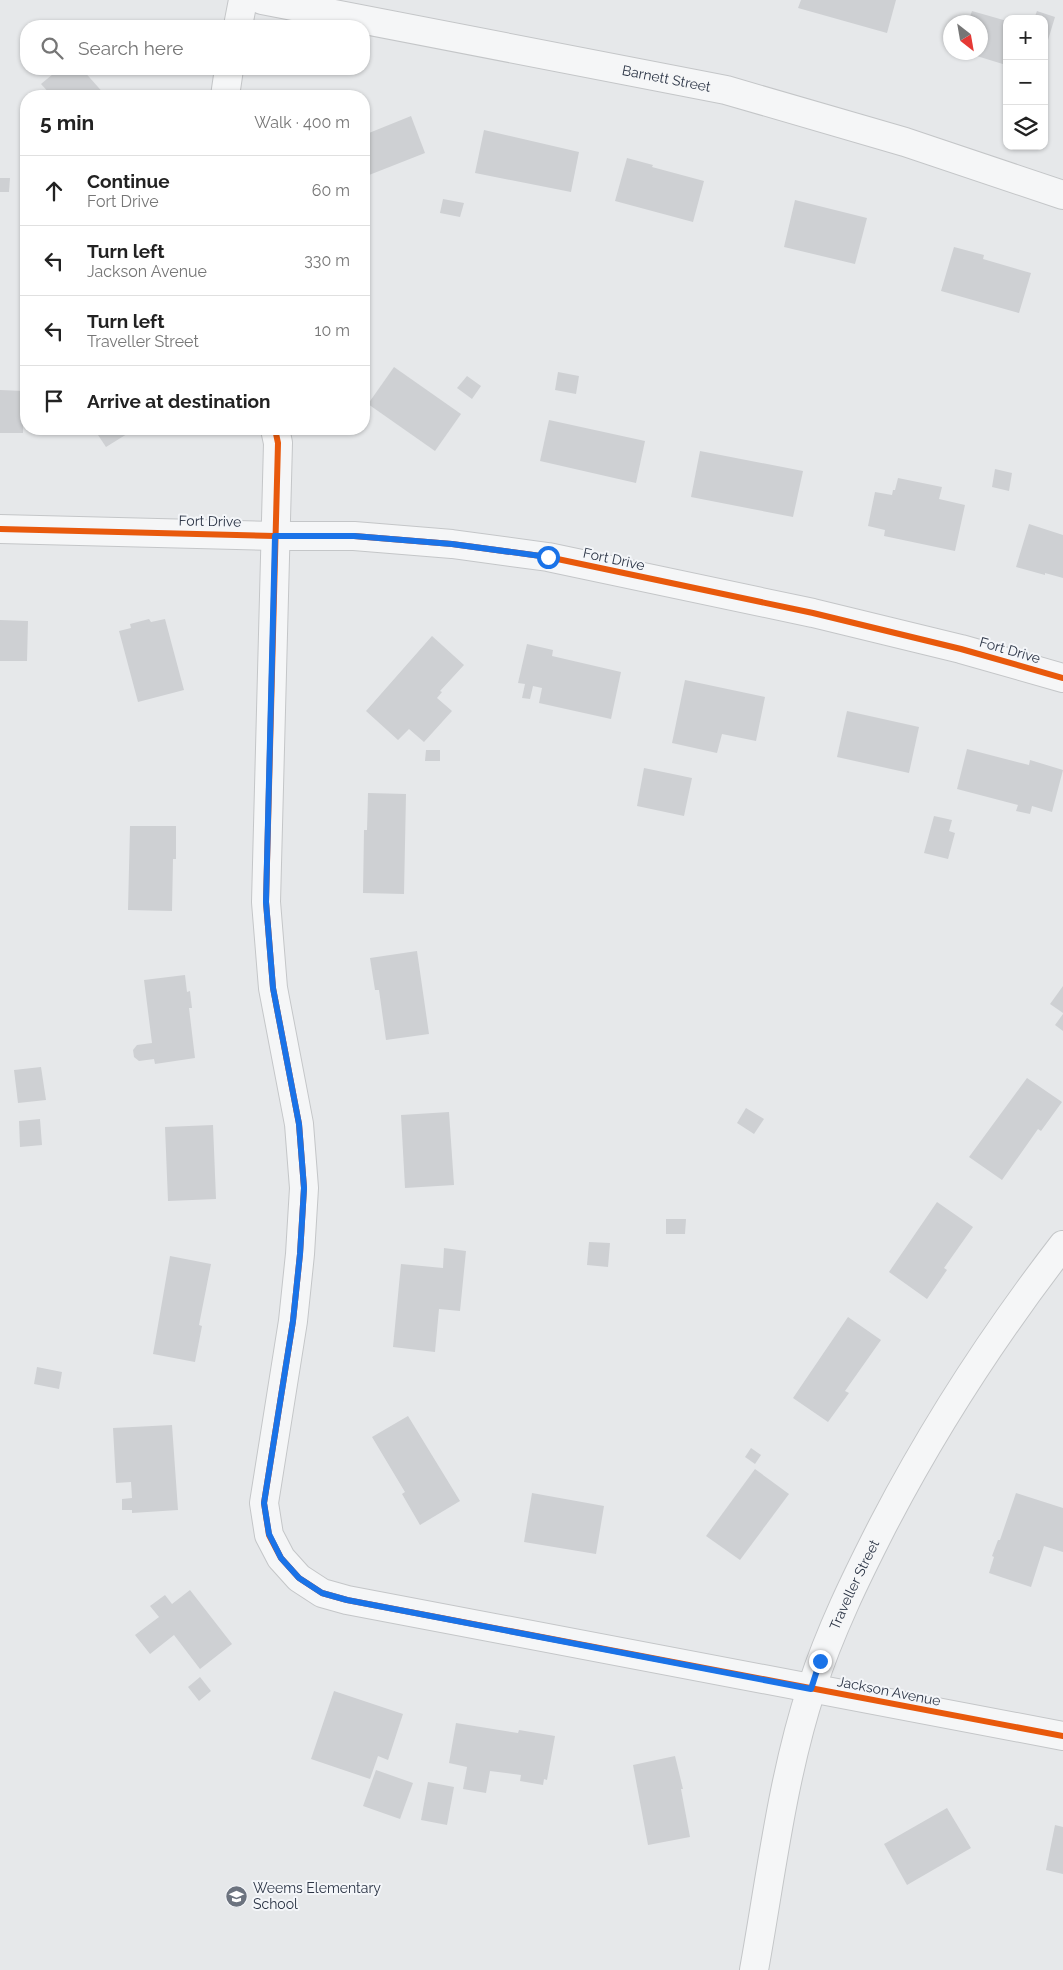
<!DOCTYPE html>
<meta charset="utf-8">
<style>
:root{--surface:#fff;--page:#f2f2f2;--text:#222;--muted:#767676;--line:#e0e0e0}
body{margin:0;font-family:Raleway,sans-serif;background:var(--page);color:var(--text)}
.controls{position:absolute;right:15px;top:15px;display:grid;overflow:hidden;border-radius:10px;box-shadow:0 1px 4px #0004}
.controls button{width:45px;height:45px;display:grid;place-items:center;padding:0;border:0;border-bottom:1px solid var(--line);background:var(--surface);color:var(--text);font:25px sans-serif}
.compass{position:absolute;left:943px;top:15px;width:45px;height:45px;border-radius:50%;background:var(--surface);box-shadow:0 1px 4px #0004;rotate:149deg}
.stop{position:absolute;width:15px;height:15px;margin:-11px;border:4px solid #1a73e8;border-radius:50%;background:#fff}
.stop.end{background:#1a73e8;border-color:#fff;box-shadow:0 1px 5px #0008}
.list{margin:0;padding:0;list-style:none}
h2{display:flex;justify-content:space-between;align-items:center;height:65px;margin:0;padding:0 20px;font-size:21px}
h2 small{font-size:16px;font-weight:400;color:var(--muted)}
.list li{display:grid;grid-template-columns:32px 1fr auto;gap:15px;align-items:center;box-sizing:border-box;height:70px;padding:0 20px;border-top:1px solid var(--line)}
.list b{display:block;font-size:19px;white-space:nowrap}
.list p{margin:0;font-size:16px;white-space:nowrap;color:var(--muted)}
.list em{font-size:16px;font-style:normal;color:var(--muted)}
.icon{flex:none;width:28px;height:28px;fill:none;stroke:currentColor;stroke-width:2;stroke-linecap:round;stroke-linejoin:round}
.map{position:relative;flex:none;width:1063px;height:1970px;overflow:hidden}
.search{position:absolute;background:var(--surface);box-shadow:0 1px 4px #0004;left:20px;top:20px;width:350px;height:55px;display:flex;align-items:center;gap:12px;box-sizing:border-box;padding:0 18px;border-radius:20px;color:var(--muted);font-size:19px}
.panel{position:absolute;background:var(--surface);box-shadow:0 1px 4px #0004;left:20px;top:90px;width:350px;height:345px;border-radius:20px}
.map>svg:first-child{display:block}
.building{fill:#ced0d3}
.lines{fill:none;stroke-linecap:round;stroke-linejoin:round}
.minor-casing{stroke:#c4c6c8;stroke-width:30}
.minor{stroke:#f5f6f7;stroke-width:28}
.cycleway-casing{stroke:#f4f6f9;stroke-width:9}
.cycleway{stroke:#e8590c;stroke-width:6}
.route{stroke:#1a73e8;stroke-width:6}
.labels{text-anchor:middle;stroke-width:4;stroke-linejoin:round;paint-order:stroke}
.street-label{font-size:14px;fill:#2b3445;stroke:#f4f6f9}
.poi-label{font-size:14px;fill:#2b3445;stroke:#f4f6f9;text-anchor:start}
</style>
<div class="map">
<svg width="1063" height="1970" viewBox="0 0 1063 1970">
<rect width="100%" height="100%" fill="#e6e8ea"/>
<g class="building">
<path d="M801,0H896L887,33L798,8Z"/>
<path d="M972,11L1007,21V70H1005L1006,65L967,53L980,52V22H968Z"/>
<path d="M1037,11L1055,17L1045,50L1044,19H1034Z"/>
<path d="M59,69H82L106,96H52L41,84Z"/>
<path d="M411,116L425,153L364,177V135Z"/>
<path d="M484,130L579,152L571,192L475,173Z"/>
<path d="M627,158L653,165L652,167L704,181L693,222L615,201Z"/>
<path d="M0,178H10L9,192H0Z"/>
<path d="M443,199L464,203L460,217L440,213Z"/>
<path d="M795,200L867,218L855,264L784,247Z"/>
<path d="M954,247L984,255L983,259L1031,273L1019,313L941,291Z"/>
<path d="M394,367L461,414L435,451L368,404Z"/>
<path d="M558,372L579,376L576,394L555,390Z"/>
<path d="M467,376L481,386L472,399L457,388Z"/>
<path d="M0,390L24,391L23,433H0Z"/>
<path d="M549,420L645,441L636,483L540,461Z"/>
<path d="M94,429H135L106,447Z"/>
<path d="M700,451L803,471L793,517L691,497Z"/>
<path d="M995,469L1012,473L1009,491L992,487Z"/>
<path d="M898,478L942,487L939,499L965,505L955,551L884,536L885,530L868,526L875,492L892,495L893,490H895Z"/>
<path d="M1029,524L1063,535V578L1045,573V575L1016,567Z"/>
<path d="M149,619L151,622L165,619L184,690L138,702L119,631L131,628L130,624Z"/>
<path d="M0,620L28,621L27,661H0Z"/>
<path d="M432,636L464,665L440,691L442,692L437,698L452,711L424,742L409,729L398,740L366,711Z"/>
<path d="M527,644L553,650L552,656L621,672L611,719L539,703L542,688L533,686L530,699L522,698L525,684L518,683Z"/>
<path d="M685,680L765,697L756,741L722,734L717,753L672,743Z"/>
<path d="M847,711L919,727L909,773L837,757Z"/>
<path d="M967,749L1029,765L1030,760L1063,770L1052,812L1032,806L1030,814L1016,811L1018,805L957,789Z"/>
<path d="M426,750H440V761H425Z"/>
<path d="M644,768L692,778L684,816L637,806Z"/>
<path d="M368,793L406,794L404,894L363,893L364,830H367Z"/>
<path d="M934,816L952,820L949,831L955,833L948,859L924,853Z"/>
<path d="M130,826H176V859H173L172,911L128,910Z"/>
<path d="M417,951L429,1034L386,1040L379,990H375L370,958Z"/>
<path d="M185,975L187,992L190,991L192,1008H189L195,1058L155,1064L154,1059L139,1061L134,1057L133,1050L137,1045L152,1043L144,980Z"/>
<path d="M1063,986V1013L1050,1004Z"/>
<path d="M1063,1014V1031L1055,1025Z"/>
<path d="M41,1067L46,1100L18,1103L14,1070Z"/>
<path d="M1027,1078L1062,1102L1041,1131L1038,1129L1002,1180L969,1157Z"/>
<path d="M746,1108L764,1119L754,1134L737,1123Z"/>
<path d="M449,1112L454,1185L405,1188L401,1115Z"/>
<path d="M40,1119L42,1145L20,1147L19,1121Z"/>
<path d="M213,1125L216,1199L168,1201L165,1127Z"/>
<path d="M937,1202L973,1227L944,1268L947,1270L927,1299L889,1272Z"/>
<path d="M666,1219H686L685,1234H666Z"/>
<path d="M589,1242L610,1243L608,1267L587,1265Z"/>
<path d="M444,1248L466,1251L460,1311L439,1309L435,1352L393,1347L401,1264L443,1268Z"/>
<path d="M170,1256L211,1264L199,1325L202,1326L195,1362L153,1354Z"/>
<path d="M848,1317L881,1340L845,1391L849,1393L828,1422L793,1398Z"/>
<path d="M37,1367L62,1372L59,1389L34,1384Z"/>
<path d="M408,1416L460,1501L420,1525L402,1494L405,1492L372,1437Z"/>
<path d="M172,1425L178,1510L132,1513V1510H122V1499L132,1498L131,1482L116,1483L113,1428Z"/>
<path d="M751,1448L761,1455L755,1464L745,1457Z"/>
<path d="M755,1469L789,1494L740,1560L706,1536Z"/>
<path d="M532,1493L604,1506L596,1554L524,1542Z"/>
<path d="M1016,1493L1063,1508V1552L1044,1546L1031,1587L989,1573L994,1557L992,1556L998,1540H1000Z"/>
<path d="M190,1590L232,1644L200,1669L174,1635L150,1654L135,1635L159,1617L150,1606L165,1595L172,1604Z"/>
<path d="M200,1677L211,1691L199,1701L188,1687Z"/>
<path d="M334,1691L403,1714L388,1760L378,1756L370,1779L311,1759Z"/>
<path d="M456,1723L518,1733L519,1730L555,1736L547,1780L544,1779L543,1785L520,1781L521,1775L490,1771L486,1793L463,1789L467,1767L449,1763Z"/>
<path d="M675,1756L683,1789H681L690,1837L648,1845L633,1765Z"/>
<path d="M376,1770L413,1783L400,1819L363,1806Z"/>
<path d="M428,1782L454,1787L447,1825L421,1820Z"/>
<path d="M947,1808L971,1848L907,1885L884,1844Z"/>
<path d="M1055,1825L1063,1827V1874L1046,1870Z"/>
</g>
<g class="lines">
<defs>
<g id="minor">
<path id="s1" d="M262,0L726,90L905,142L1063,195"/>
<path d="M238,26L243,0"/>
<path d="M225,96L229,69"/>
<path d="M275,429L278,443L266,902L273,988L299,1124L304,1188L300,1254L293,1321L264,1503L269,1535L281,1558L299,1578L322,1593L347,1600L1063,1736"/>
<path d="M0,529L275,536H354L452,544L548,557L813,613L961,649L1063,678"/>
<path id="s2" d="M754,1970C771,1876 782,1778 812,1687C830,1631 856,1578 883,1525C934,1427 995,1333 1063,1245"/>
</g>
</defs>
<use href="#minor" class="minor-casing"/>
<use href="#minor" class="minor"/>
<defs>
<g id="cycleway">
<path d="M275,429L278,443L266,902L273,988L299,1124L304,1188L300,1254L293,1321L264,1503L269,1535L281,1558L299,1578L322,1593L347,1600L1063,1736"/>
<path d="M0,529L275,536H354L452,544L548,557L813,613L961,649L1063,678"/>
</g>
</defs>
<use href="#cycleway" class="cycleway-casing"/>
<use href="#cycleway" class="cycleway"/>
</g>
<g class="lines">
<path class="route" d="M548,557L452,544L354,536H275L266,902L273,988L299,1124L304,1188L300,1254L293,1321L264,1503L269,1534L281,1558L299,1578L322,1593L347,1600L811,1689L820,1661"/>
</g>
<defs>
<symbol id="school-disc" viewBox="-11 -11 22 22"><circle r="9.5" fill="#6c737f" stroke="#f4f6f9"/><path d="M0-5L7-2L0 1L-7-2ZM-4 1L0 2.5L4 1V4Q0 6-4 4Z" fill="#fff"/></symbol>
</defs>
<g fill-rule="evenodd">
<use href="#school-disc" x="224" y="1884" width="25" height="25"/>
</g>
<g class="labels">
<g class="street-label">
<text dy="5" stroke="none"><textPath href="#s1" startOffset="412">Barnett Street</textPath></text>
<text transform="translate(210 521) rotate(1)" y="5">Fort Drive</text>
<text transform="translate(614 559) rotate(12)" y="5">Fort Drive</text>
<text transform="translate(1010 650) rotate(16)" y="5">Fort Drive</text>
<text dy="5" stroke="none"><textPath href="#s2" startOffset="400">Traveller Street</textPath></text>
<text transform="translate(889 1691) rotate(11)" y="5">Jackson Avenue</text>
</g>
<g class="poi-label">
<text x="253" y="1893">Weems Elementary<tspan x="253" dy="16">School</tspan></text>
</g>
</g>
</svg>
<div class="controls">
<button>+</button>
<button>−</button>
<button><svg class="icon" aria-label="layers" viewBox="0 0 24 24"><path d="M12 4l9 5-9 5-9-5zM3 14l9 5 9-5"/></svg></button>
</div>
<svg class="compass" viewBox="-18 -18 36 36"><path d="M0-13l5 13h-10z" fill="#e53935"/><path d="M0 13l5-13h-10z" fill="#767676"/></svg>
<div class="stop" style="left:548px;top:557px"></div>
<div class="stop end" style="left:820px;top:1661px"></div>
<div class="search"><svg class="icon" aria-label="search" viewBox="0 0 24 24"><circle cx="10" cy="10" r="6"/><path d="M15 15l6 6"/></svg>Search here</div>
<section class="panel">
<h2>5 min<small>Walk · 400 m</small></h2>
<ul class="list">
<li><svg class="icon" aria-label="ahead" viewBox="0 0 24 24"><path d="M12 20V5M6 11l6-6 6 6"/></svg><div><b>Continue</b><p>Fort Drive</p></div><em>60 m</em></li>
<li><svg class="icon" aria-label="left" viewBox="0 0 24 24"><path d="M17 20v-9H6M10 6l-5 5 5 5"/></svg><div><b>Turn left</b><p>Jackson Avenue</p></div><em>330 m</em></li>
<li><svg class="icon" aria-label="left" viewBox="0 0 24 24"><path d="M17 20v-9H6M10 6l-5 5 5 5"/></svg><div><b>Turn left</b><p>Traveller Street</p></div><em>10 m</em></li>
<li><svg class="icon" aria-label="arrive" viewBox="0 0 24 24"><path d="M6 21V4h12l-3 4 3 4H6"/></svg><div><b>Arrive at destination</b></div></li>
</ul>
</section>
</div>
